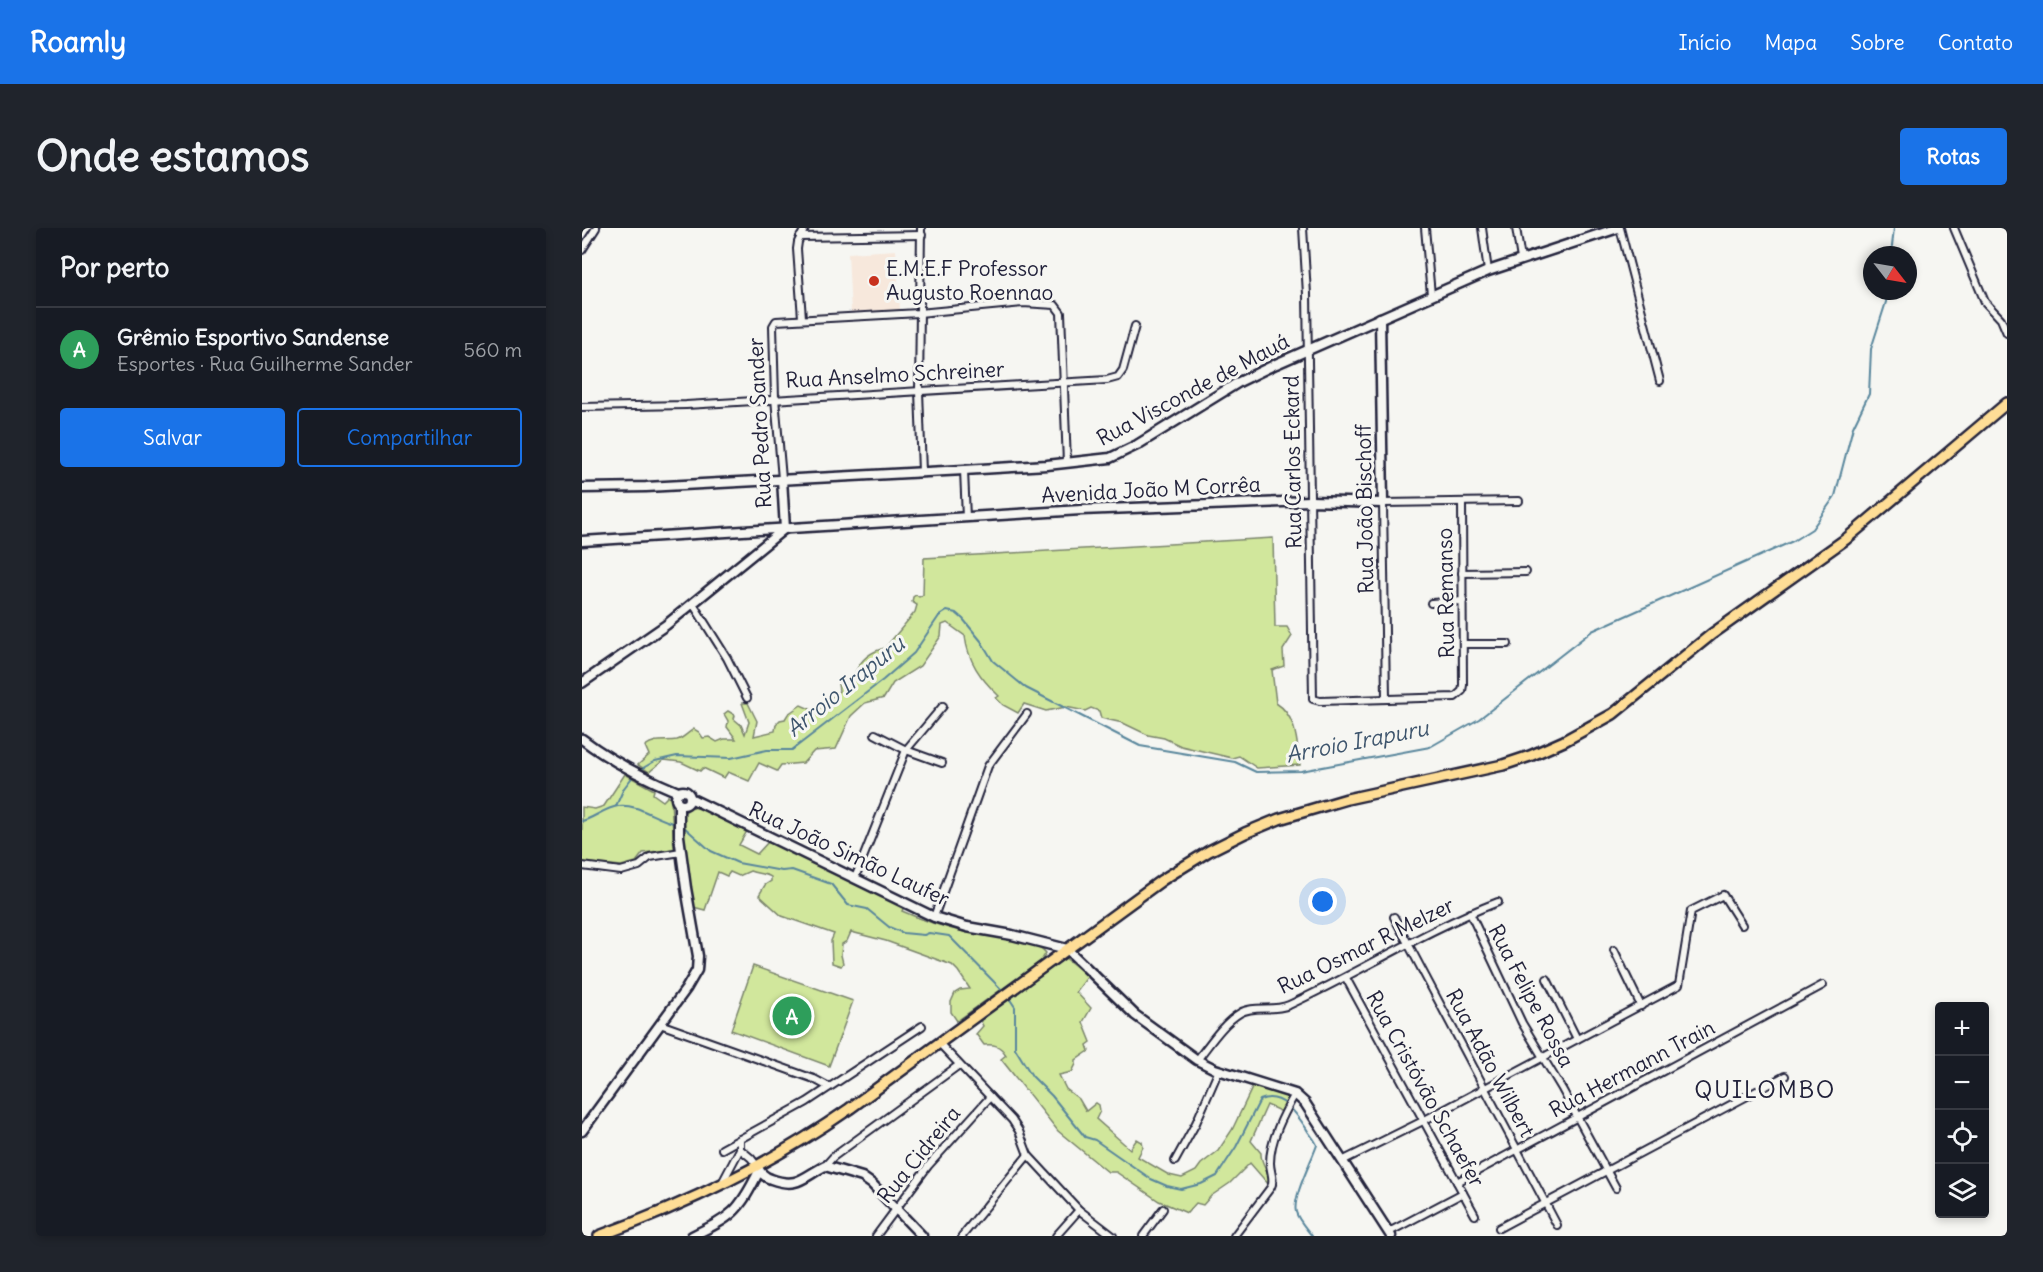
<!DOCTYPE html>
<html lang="pt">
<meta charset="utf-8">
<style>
:root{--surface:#171b24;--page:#20242c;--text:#f1f3f6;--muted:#9ea1a6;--line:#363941;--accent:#1a73e8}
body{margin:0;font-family:Delius,sans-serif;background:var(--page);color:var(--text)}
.controls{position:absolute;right:18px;bottom:18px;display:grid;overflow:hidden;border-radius:6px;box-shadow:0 3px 9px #0003}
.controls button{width:54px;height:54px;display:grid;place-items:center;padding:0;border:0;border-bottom:2px solid var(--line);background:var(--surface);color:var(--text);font:30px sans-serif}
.compass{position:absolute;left:1281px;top:18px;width:54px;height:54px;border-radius:50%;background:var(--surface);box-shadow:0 3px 9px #0003;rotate:121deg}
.you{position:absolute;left:741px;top:674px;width:21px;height:21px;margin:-15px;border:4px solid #fff;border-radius:50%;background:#1a73e8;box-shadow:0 0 0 9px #1a73e833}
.badge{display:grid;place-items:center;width:39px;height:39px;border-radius:50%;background:var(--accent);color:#fff;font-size:20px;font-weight:700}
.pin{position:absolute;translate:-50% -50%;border:3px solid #fff;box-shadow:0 2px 6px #0006}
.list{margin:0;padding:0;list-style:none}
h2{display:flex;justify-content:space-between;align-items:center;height:78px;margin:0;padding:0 24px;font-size:26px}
h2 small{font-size:20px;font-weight:400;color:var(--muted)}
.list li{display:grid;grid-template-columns:39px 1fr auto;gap:18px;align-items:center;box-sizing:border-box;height:84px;padding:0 24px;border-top:2px solid var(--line)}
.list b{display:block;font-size:22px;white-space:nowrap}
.list p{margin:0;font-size:20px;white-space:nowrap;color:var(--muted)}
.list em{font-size:20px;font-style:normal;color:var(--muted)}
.actions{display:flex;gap:12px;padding:18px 24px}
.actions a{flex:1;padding:14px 0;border:2px solid var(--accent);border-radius:6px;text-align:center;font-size:21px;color:var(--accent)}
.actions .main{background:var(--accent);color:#fff}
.icon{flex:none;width:33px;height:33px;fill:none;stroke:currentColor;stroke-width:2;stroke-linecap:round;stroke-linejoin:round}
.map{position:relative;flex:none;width:1425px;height:1008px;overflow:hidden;border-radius:6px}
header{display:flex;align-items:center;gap:36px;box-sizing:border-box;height:84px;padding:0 30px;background:var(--accent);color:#fff}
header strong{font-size:28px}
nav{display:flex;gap:33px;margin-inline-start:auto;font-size:21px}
.intro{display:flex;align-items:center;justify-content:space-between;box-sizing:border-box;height:144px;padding:0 36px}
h1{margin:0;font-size:42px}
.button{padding:15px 27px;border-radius:6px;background:var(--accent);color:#fff;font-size:21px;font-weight:700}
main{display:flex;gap:36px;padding:0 36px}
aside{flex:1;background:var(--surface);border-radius:6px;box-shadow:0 3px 9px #0003}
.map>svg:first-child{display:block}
.built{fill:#f7e8dc}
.green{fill:#d1e79c;stroke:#7a846c;stroke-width:1.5}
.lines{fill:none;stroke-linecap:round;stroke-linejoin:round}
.stream{stroke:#59869c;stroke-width:2}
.street-casing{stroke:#22223b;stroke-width:10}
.secondary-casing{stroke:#22223b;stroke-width:13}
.primary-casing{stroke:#22223b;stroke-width:14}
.street{stroke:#f6f6f2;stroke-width:6}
.secondary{stroke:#f6f6f2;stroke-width:8}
.primary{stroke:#fedd96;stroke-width:9}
.poi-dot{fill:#c8321e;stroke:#f6f6f2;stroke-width:2}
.labels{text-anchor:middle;stroke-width:6;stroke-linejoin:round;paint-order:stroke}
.poi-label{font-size:21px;fill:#22223b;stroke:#f6f6f2;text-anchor:start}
.street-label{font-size:21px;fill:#22223b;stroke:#f6f6f2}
.water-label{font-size:22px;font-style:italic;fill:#3d546c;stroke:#f6f6f2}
.quarter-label{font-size:24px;letter-spacing:1.5px;fill:#22223b;stroke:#f6f6f2}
</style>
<header>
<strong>Roamly</strong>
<nav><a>Início</a><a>Mapa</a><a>Sobre</a><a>Contato</a></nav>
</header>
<div class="intro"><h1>Onde estamos</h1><a class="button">Rotas</a></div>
<main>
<aside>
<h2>Por perto<small></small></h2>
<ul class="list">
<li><span class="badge" style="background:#2e9e5b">A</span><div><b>Grêmio Esportivo Sandense</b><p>Esportes · Rua Guilherme Sander</p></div><em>560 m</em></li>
</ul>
<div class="actions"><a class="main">Salvar</a><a>Compartilhar</a></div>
</aside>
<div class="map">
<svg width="1425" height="1008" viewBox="0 0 1425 1008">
<rect width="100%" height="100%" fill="#f6f6f2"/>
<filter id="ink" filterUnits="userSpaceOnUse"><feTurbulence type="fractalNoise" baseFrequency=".0167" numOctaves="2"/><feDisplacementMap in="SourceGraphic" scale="12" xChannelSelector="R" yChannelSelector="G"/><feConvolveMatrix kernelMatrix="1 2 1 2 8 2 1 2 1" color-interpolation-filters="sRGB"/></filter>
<g filter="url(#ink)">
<path class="built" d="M314,22L318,82L269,85L266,25Z"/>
<g class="green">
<path d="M691,310L693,399H705L710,408L701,422L702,438L690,442L694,475C715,488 715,515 718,537L675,540L657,528L650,530L599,518L582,510L566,507L541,495L519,490L517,483L509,480L503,483L484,479L464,483L442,476L436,485L421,477L414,470L417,468C398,450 386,433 383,408L365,395L360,397L359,408L338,438L311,455L302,470L283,475L269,488L254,521L232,523L221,535L199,537L195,543L177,535L167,553L146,544L142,550L121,540L118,543L99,534L82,532L67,544L56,537L67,527L63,518C74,510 83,514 95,512C102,510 106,504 112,501L117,504L121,510L127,509L135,514L142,511H154L145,499L146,493L142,486L146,483L153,487L152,491L159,497L163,506L167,494L160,475H166L175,493L172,508L193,503L194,496L198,492L203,491L206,486L219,477L235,484L244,473L257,463L256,456L259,452L267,456C271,452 272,448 274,443C280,430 290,423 303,420L333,384L335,377L330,374L331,369L334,367L337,369L341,367L342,330Z"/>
<path d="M43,546L72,562L71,566L81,573L86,568L89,572L92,621L61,625L54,634L39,638L2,634L0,632V579L13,581L22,578Z"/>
<path d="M109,579L119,581L165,603L157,617L175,626L187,613L322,679L320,683C340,692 361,699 383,704C404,708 451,708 464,725L459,733L375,793L369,784V774L373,765L378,762L388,761L376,743L370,737L304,713L269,704L265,713L260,716L259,727L261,735L259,738L250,735L249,713L252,706L200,688L177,667L183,657L189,653V649C183,645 175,646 168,643L157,648L148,644L145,648L136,644L123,682L111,679C107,649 98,615 102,585Z"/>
<path d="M482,729L506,748L494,764L509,780L501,794L509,814L505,817L507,823L494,832V836L490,844L477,847L484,861L497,871L504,883L514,875L517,877L518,883L514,891L548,921L555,911L560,914L561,919L556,929L587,947L600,950L614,943L619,936L636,923L650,902L671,858L709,869L700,884L685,877L669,913L679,925C678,937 690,944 687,957L668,935L648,955L629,968L621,977L614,975L605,985L577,973L534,944H526L476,903L419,831L424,827C418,817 412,816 402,817L394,806L401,798L397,790Z"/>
<path d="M171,738L271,773L247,838L149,802Z"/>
</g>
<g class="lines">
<g class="stream">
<path d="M1309,27L1312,0"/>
<path d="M56,543L73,533L95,528L149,530L185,522H210L301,452L332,425L357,388L365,383L374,385L381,391L399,413L411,433L444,460L558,518L653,534L674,544L719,543L848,519L897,491L1010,403L1211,313L1230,301L1253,268L1271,199L1287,166L1289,121L1304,74L1305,63"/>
<path d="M34,578L42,560L52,547"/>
<path d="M0,593C12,590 23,580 36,578C56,575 74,592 95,596"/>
<path d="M101,598L129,623L156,635L200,643L210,642L249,656L266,677L285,681L307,699L321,705L342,707L347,705L367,708L421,763"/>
<path d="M425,767L433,779V820L450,848L470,868L503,909L513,912L569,951L585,958L599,961L619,956L635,948L654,919L678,872C699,863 714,885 724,900C727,906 732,910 735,917C730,932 710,970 714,984C716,992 725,1001 730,1008"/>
</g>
<defs>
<g id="street">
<path d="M339,0L337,163L340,244"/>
<path d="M721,0L725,66L731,471L738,473L873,469L880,463L881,457L880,274"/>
<path d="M843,0L849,67"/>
<path d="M900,0L906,43"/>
<path d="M934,0L939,31"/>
<path d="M1038,0L1078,153"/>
<path d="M1372,0L1403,74L1419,91L1425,105"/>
<path d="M218,9L340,7"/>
<path d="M0,22L14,0"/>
<path d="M220,90L215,21L216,14L223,0"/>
<path d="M0,179L104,177L525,152L536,149L541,142L553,98"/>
<path d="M382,242L384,290"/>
<path d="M200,251L193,170L191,98L194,93L337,85L441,75L473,77L479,85L485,235"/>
<path d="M880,345L944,344"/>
<path d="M849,375L881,373"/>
<path d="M111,376L145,430L165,470"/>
<path d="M882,416H926"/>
<path d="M804,470L801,275L937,273"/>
<path d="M293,506L324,522L360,535"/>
<path d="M0,638L39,643L57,638L68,629L99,624"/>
<path d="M273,650L324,522L361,478"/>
<path d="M888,685L940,795L980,861L1034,960"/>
<path d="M352,689L406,538L445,486"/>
<path d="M812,689L975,997"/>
<path d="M1032,722L1059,778"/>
<path d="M764,750L893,987"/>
<path d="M965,751L995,811"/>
<path d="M78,796L232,851L247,859"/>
<path d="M357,815L430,892L437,903L446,927L497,982L531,1008"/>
<path d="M615,832C627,817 641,795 658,785C671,777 692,784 707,777C777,745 843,702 916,674"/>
<path d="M140,921L225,874L340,798"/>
<path d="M158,921L169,930L176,939"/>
<path d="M762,932L841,893L1097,757L1109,683L1141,667L1160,697"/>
<path d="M593,933L614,895L637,842"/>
<path d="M243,938L251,929L377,837"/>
<path d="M875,954L1241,757"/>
<path d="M140,955L158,921V911"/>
<path d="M917,1000L1203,848"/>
<path d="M807,1004L881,965"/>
<path d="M294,1008L346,938L408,869"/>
<path d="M380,1008L446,927"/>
<path d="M474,1008L497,982"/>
<path d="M561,1008L581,981"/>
<path d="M652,1008L689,959C693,951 688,944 688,935C688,912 701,887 713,866"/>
</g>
<g id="secondary">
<path d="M200,251L203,301"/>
<path d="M0,260L64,259L382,242L465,237L528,230L555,217L657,154L694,136L906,43L1036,0"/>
<path d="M0,313L499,282L728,273L801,275L798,90"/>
<path d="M0,455L84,397L202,301"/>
<path d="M0,511C29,533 62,550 96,564"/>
<circle cx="101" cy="570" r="7"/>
<path d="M108,570L352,689L385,699L430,707L485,721L553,787L615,832L633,841L713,866L723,875L809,1008"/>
<path d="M0,903L104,761L115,742L116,728L104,660L97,608V577"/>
<path d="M176,939C178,945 183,949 189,951C216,961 221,949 243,938L280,949L290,956L340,1008"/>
<path d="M110,1008C150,989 157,984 177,943"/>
</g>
<path id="primary" d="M17,1008C108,975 188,936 267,881L580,652L627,623L663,605L697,591L765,571L921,537L948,528L982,513L1031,486L1130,406L1264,311L1425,175"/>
</defs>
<use href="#street" class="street-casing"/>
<use href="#secondary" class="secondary-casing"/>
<use href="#primary" class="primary-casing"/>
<use href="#street" class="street"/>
<use href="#secondary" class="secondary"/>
<use href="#primary" class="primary"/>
</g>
</g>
<circle class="poi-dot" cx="292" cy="53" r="6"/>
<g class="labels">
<g class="poi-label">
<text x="304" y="48">E.M.E.F Professor<tspan x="304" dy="24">Augusto Roennao</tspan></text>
</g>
<g class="street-label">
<text transform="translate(313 147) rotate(-3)" y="7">Rua Anselmo Schreiner</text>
<text transform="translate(611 162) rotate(-28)" y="7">Rua Visconde de Mauá</text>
<text transform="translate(178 195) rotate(-93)" y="7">Rua Pedro Sander</text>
<text transform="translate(711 234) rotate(-91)" y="7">Rua Carlos Eckard</text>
<text transform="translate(569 262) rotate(-3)" y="7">Avenida João M Corrêa</text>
<text transform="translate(783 281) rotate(-91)" y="7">Rua João Bischoff</text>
<text transform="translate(864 365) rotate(-91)" y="7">Rua Remanso</text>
<text transform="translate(267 626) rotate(25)" y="7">Rua João Simão Laufer</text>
<text transform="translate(784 718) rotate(-26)" y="7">Rua Osmar R Melzer</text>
<text transform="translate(949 768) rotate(62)" y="7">Rua Felipe Rossa</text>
<text transform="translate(908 835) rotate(62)" y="7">Rua Adão Wilbert</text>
<text transform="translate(1050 841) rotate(-28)" y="7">Rua Hermann Train</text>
<text transform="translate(843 861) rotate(61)" y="7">Rua Cristóvão Schaefer</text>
<text transform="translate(337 927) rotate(-51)" y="7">Rua Cidreira</text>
</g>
<g class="water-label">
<text transform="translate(263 458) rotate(-39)" y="8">Arroio Irapuru</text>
<text transform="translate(775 513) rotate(-11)" y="8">Arroio Irapuru</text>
</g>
<g class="quarter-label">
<text x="1183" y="870">QUILOMBO</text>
</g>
</g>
</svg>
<div class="controls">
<button>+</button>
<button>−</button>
<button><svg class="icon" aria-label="locate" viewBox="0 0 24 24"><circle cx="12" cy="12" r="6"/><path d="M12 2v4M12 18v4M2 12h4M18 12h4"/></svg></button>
<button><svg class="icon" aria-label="layers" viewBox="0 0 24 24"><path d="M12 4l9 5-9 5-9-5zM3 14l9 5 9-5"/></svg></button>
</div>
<svg class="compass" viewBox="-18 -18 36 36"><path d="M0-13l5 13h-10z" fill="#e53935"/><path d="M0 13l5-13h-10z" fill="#9ea1a6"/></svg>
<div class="you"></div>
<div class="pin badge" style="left:210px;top:788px;background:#2e9e5b">A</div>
</div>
</main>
